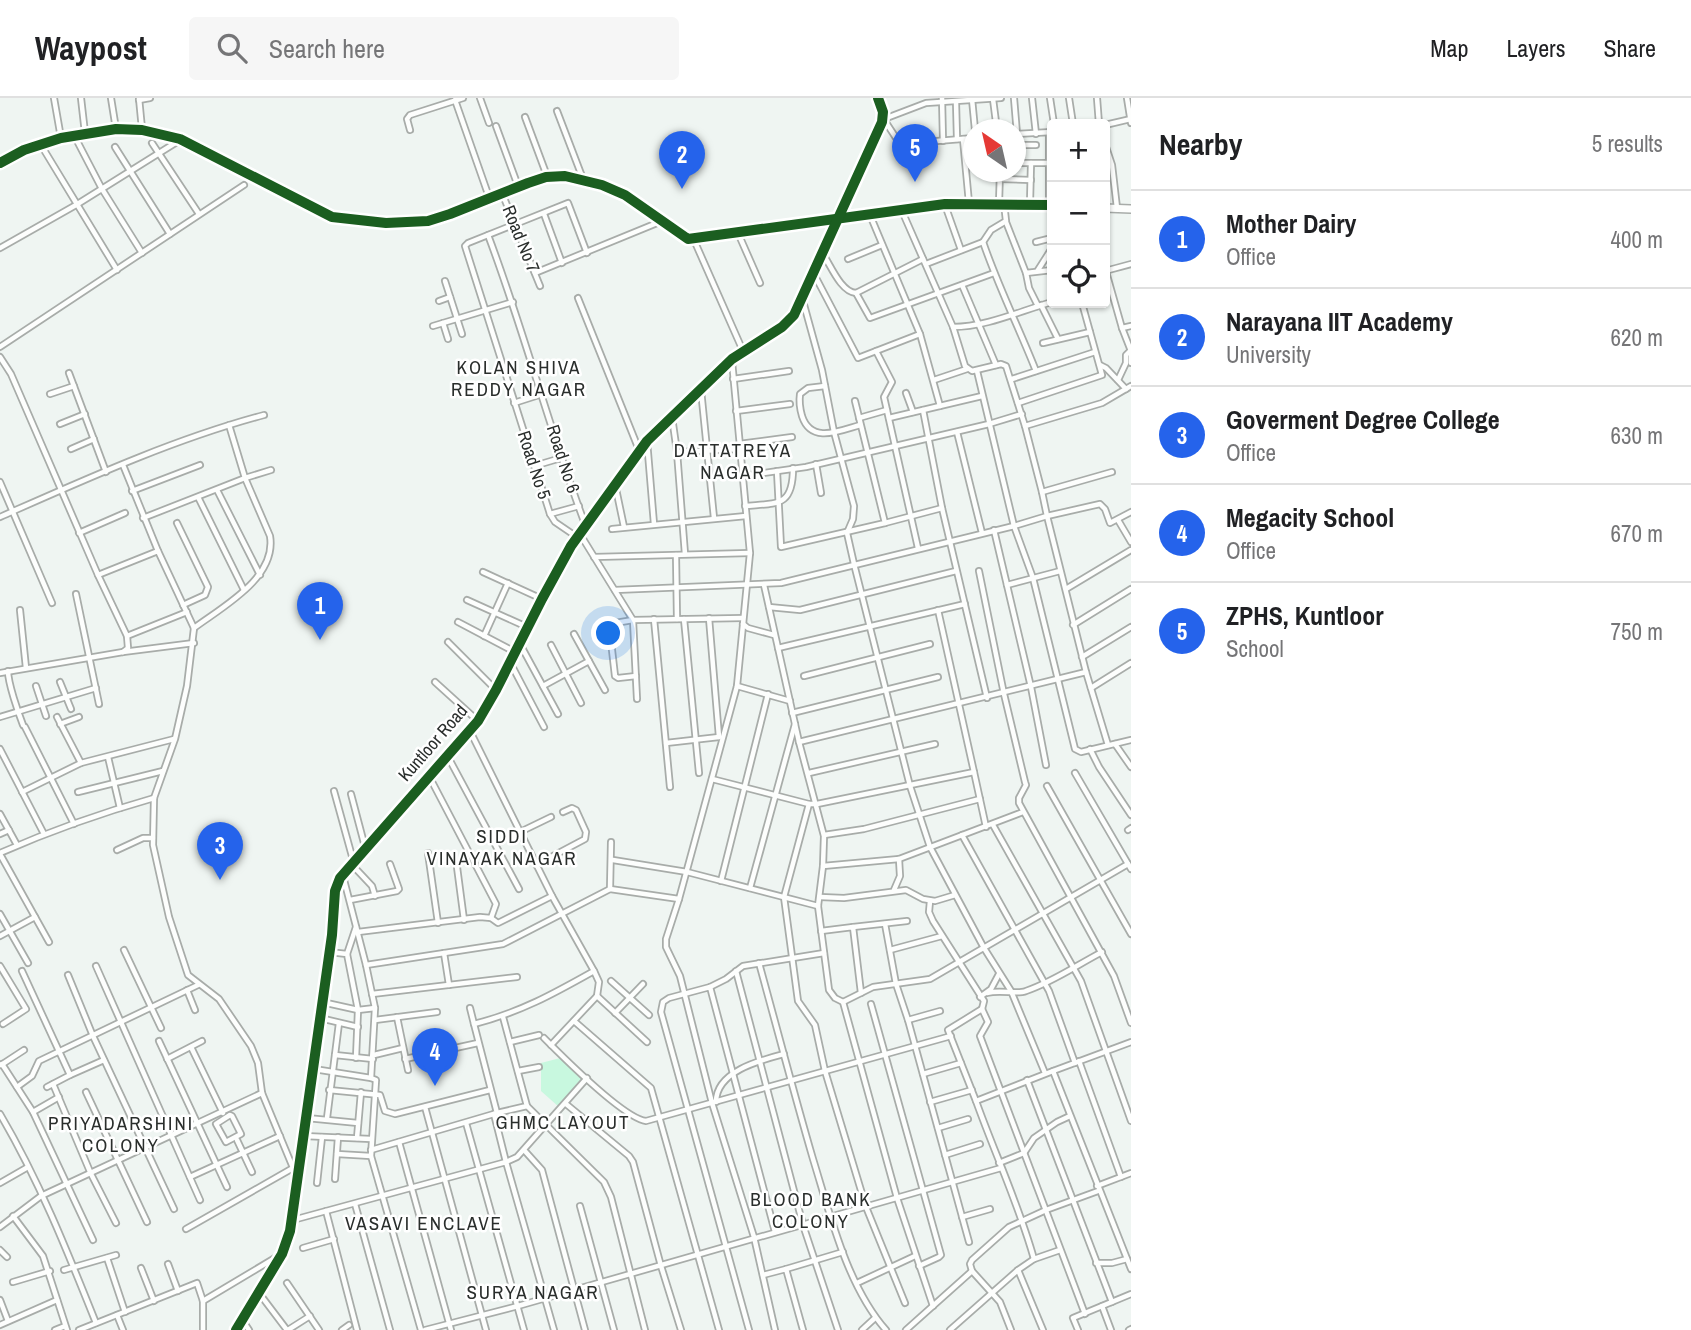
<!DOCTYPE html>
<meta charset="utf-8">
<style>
:root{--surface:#fff;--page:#f6f6f6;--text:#202124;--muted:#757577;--line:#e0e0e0;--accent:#2563eb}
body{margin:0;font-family:"Archivo Narrow",sans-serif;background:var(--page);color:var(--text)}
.controls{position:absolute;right:21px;top:21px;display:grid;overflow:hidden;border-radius:7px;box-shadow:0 2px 5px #0004}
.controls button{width:63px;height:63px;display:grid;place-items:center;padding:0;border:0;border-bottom:2px solid var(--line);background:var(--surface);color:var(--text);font:35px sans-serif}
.compass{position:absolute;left:963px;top:21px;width:63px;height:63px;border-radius:50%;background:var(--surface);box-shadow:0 2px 5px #0004;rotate:326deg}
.you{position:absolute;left:609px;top:536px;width:24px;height:24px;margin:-18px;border:5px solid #fff;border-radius:50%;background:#1a73e8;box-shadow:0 0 0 10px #1a73e833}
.badge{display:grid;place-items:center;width:46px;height:46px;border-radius:50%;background:var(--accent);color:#fff;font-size:23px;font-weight:700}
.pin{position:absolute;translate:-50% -58px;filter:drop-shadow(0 2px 4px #0008)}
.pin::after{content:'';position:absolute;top:37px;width:24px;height:21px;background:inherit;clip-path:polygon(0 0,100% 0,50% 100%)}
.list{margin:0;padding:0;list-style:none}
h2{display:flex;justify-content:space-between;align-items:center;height:91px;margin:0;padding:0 28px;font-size:30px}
h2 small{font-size:23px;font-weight:400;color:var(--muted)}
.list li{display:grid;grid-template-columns:46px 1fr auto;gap:21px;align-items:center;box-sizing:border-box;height:98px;padding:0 28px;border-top:2px solid var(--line)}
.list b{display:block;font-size:26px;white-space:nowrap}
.list p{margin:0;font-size:23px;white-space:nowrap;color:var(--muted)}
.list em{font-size:23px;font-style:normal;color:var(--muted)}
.icon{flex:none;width:38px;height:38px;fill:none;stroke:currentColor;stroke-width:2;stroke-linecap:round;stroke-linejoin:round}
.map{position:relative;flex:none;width:1131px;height:1232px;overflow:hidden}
header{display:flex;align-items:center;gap:42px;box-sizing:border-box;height:98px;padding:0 35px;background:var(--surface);border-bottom:2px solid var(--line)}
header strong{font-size:33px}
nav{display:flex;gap:38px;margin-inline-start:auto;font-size:24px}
.search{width:490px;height:63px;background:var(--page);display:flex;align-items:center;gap:18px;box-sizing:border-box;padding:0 24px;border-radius:7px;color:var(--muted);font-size:26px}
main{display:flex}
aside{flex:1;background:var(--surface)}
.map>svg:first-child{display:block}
.green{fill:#c8f8df}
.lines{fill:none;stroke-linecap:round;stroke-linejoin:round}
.street-casing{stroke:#a8aca9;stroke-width:8}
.secondary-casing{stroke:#a8aca9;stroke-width:10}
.street{stroke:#fdfefd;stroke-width:4.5}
.secondary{stroke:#fdfefd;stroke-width:7}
.cycleway-casing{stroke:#fff;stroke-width:15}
.cycleway{stroke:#1b5e20;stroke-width:10}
.labels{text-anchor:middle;stroke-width:5;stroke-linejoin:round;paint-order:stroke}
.street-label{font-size:18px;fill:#2a2e2c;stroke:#fff}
.neighbourhood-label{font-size:19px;letter-spacing:2px;fill:#2a2e2c;stroke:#fff}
</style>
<header>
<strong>Waypost</strong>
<div class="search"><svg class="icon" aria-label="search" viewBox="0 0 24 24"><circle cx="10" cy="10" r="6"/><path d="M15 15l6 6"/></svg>Search here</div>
<nav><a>Map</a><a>Layers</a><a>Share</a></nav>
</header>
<main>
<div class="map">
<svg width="1131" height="1232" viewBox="0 0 1131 1232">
<rect width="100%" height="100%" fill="#eff5f2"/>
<path class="green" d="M564,959L583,981L559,1009L541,993V965Z"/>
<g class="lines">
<defs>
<g id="street">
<path d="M54,0L61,40"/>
<path d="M81,0L85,35"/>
<path d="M111,0L116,31"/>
<path d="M139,0L142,31"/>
<path d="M480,0L489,25"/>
<path d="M942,0L943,43"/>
<path d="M1014,0L1017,36"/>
<path d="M1032,0L1036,36"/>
<path d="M1050,0L1054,26"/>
<path d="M1069,0L1073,26"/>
<path d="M1097,0L1099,26"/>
<path d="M1127,0L1131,25"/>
<path d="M972,1L975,32"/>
<path d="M993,1L997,32"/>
<path d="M139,2L150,0"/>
<path d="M455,2L489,99"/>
<path d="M956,4L957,41"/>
<path d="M557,13L583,81"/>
<path d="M525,19L547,78"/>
<path d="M883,20L900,46L974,40"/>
<path d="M884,21L926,5L1001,0"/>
<path d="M1105,27L1131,21"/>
<path d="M496,28L518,88"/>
<path d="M410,32L407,21L410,17L463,0"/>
<path d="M1049,34V107"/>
<path d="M1016,36L1052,34"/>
<path d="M75,39L102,91L142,155"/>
<path d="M963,41L969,105"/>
<path d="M152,45L199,116"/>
<path d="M1105,46L1112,67L1117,110"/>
<path d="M41,47L117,172"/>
<path d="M1016,47H1036"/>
<path d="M115,49L170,136"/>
<path d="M1016,65H1050"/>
<path d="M983,74V76"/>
<path d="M1000,81L1031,82"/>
<path d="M502,95L540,188"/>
<path d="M999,105L1000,74"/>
<path d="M1004,105L1006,123L991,132L983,144C998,188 1019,230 1036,273"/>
<path d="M1030,105L1031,65"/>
<path d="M945,107L961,152"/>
<path d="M902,113L953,229L965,268L972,273L1001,266L1006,268L1025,328L1102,305L1131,288"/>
<path d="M544,116L562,165"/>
<path d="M870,117L920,236L940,308"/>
<path d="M1006,124L1026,175L1052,172"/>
<path d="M738,135L760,185"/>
<path d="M488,137C524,232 549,331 585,426"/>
<path d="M694,142L743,253"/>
<path d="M1036,144L1052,140"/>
<path d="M0,150L76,107L180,42"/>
<path d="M823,156C831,168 841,194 856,195L923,161"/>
<path d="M848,161L882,147"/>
<path d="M926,166L983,144"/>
<path d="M1105,170L1122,230L1131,253V265"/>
<path d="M1038,172L1052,150"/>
<path d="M1105,173L1131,166"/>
<path d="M535,175L662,123"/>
<path d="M1026,175L1029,190L1038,208"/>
<path d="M814,176L858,260L920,236"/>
<path d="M445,183L462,236"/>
<path d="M962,187L996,267"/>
<path d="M856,195L870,220L994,175"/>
<path d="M578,200L639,352"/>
<path d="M439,203L450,199"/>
<path d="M803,203L822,272L834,334L854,408L853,421L847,435L854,466L910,688L930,749L984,850L1011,893L1045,975"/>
<path d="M1041,207L1058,241"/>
<path d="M443,225L448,241"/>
<path d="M433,228L513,204"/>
<path d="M953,229C986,229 1020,213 1052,204"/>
<path d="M1122,230L1131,228"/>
<path d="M1043,245L1090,234"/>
<path d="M0,249L244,87"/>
<path d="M876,253L892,284L884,299L918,450"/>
<path d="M0,259L11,276L98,477L127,538L128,550L123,554"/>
<path d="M732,263L750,455L737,588L679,801L666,841V849L680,878L712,1005L754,1139L775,1232"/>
<path d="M1100,267L1106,270L1126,291"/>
<path d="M977,273L1014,428L1033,480L1075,651L1081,654L1131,642"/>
<path d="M69,275L106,374"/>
<path d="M733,281L789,273"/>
<path d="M1012,281L1095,254"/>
<path d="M934,282L967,271"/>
<path d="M1118,282L1126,265V257L1130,253"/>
<path d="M825,288L808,290L800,296C799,303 800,311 802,318C811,346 839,333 860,327"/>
<path d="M701,292L714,420"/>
<path d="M906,295L913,314"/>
<path d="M50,296L74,288"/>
<path d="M514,305L542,296"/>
<path d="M1018,305L1102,277L1082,205"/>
<path d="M923,312L942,410L987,600"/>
<path d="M736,313L790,306"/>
<path d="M672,319L677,354L685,456"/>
<path d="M859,320L887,312"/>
<path d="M889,320L982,298"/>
<path d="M60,326L85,316"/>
<path d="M1025,328L1042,394L1112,374"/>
<path d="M957,334L982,435"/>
<path d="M647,343L654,426"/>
<path d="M739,346L792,339"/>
<path d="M71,351L94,341"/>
<path d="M677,354L740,351"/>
<path d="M816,366L821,395"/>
<path d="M123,367L158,453"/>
<path d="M534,368L561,360"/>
<path d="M777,373L781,449L885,425L855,303"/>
<path d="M742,378L806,369L989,326L1022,316"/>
<path d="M0,384L52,505"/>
<path d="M615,386L624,429"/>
<path d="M217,392L260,477"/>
<path d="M132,393L200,367"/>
<path d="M198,399L244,492"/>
<path d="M745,408C778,405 793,409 793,370"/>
<path d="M550,416L579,408"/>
<path d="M0,419C86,381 174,341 264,317"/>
<path d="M143,420L245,380L271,372"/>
<path d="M1118,422L1131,444"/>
<path d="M177,425L208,489L205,497L183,507"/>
<path d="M885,425L942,410"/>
<path d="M612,431L746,418"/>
<path d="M994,432L1031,589L1046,667"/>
<path d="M79,435L125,415"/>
<path d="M580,436L633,522L637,601"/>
<path d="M577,439L555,424L550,416L465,148L468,145L568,105L587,155"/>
<path d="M676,457L677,521"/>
<path d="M594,459L750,455"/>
<path d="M979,473L1004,596L1025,684L1026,687L1019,700V705L1114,878L1131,925"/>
<path d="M483,474L542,501"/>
<path d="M98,477L158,453L194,530L187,588L175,641L154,700L153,747L169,819L188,877L219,901L251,948L258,965L262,995L296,1077"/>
<path d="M764,487L799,644L824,738L823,768L818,808L829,892L835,900L843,904L897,1100L933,1208"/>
<path d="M1007,487L1060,473"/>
<path d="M1066,491L1131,452"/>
<path d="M615,492L781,485L1014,428L1047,418L1042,394"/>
<path d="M76,496L99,606"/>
<path d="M467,502L527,529"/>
<path d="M769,509L800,512L956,473"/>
<path d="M20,512L26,570"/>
<path d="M709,520L719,639"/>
<path d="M654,521L670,689"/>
<path d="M684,521L699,675"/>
<path d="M458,524L515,554"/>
<path d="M743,526L748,530L774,537"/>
<path d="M1073,527L1131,491"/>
<path d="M194,530C222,509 277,480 270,438L245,380L229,327"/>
<path d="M574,536L605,592"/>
<path d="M127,538L187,514"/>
<path d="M484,538L508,485"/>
<path d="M448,544L496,592"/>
<path d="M520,546L558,616"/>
<path d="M551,547L581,605"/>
<path d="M778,550L965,506"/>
<path d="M1082,559L1131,529"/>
<path d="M511,566L544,629"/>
<path d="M8,573C8,585 18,614 23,627"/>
<path d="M0,575L123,554L194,545"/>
<path d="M636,578L618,580L615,578L609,526L633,522L743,520"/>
<path d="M804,578L930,546"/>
<path d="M60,584L71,611"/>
<path d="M435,584L478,623"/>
<path d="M36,588L46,618"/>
<path d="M543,588L589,563"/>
<path d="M737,588L790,603"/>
<path d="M1091,590L1131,565"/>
<path d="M792,615L938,579"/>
<path d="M0,619L96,590"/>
<path d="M57,619L81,665"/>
<path d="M60,626L79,619"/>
<path d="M25,629L74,726"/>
<path d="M799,644L1086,574"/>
<path d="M666,645L719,639"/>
<path d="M1115,646L1131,669"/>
<path d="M1108,647L1086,574L1047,418L1100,406L1105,411L1110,425L1131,414"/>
<path d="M0,651L44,736"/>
<path d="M1090,651L1099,669L1131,717"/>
<path d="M447,657L519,791"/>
<path d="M108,659L120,710"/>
<path d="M974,674L986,729"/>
<path d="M809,675L935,646"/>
<path d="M1075,675L1131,771"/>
<path d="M429,678L496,806L491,820"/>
<path d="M712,681L809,706H817L974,674L938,512"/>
<path d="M1047,688L1131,836"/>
<path d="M334,693L353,762"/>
<path d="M22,694L81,665L174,641"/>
<path d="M78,694L163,673"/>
<path d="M351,696L365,749"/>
<path d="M809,706L784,799L798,903L815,927L825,973L866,1109L905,1205"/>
<path d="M0,716L17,747"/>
<path d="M993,727L1081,883L1131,1023"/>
<path d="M1128,732L1131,730"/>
<path d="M520,734L551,719"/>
<path d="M0,736L9,732"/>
<path d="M824,737L864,731L980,701"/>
<path d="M962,737L1049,893L1075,965"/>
<path d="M117,752L143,740H153"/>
<path d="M0,755C50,733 101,715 154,700"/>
<path d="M428,755L438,825"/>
<path d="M0,756L49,844"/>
<path d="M613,762L687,774L818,808"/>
<path d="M536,767L585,741L586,734L576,712L572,710L563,714"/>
<path d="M823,768L899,761L1023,714"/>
<path d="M457,769L464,822"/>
<path d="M356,771L372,788L375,798"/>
<path d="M343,778L366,867L375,910L371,980L376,982L371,1058L421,1232"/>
<path d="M721,783L768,596"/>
<path d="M750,790L795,626"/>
<path d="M610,791L611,744"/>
<path d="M894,792L900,778L899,761"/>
<path d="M820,799L844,800L906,792L923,801L935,803L955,797"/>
<path d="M350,802L397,793L399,791L390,766"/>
<path d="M930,803L929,814L933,823L984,903L982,911L948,932L976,1003"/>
<path d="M0,816L28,865"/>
<path d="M885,826L896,886L908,922L969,1144"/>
<path d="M853,829L907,823"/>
<path d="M821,833L853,829L861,895"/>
<path d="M358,834L480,819L491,820L498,825L552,798"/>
<path d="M0,838L35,819"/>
<path d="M124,852L161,930"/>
<path d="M890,852L942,838"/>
<path d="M329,854L347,856L358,912L356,960"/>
<path d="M444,855L449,887"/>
<path d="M347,856L356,829"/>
<path d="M759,865C777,930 794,996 813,1061C830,1116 847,1188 886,1232"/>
<path d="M366,867L503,846L610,791L679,801"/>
<path d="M0,868L26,911L3,926"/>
<path d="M96,868L200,1102"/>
<path d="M22,873L70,977L47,989"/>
<path d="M736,873L803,1127L838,1232"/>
<path d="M68,877L93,938L174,1111"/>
<path d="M611,883L649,917"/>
<path d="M710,889L726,881L743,868L824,855"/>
<path d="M187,892L195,912"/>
<path d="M987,895C1001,891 1017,897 1026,893C1053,884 1077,867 1102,854"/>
<path d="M372,896L517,879"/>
<path d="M597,898L647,944"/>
<path d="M980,899L991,891L999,876"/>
<path d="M322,904L358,912L375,910"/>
<path d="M843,904L873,889L930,881L1128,766"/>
<path d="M871,906L941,1157L939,1159L919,1168"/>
<path d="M470,910L474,926"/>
<path d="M982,911L988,924L980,938L1085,1216"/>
<path d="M615,915L643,886"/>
<path d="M397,919L408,972"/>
<path d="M320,920L358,929"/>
<path d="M375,922L437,914"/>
<path d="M908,922L940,913"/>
<path d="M574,923L651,990L719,1232"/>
<path d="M544,940C562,958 623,1020 646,1023L951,938"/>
<path d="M159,943L227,1089"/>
<path d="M510,944L539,937"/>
<path d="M1131,944L1053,973L1131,1171"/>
<path d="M551,947L597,898L599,884L594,873"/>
<path d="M191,949L223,1015"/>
<path d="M335,957L373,961"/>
<path d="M374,957L403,950"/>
<path d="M167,961L202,943"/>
<path d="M405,961L478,945"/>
<path d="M1079,963L1121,1079"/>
<path d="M2,966L33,1014L93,1142"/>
<path d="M1,967L24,952"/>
<path d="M314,971L371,980"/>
<path d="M518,973L539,969"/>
<path d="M923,976L961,965"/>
<path d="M70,977L104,962"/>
<path d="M1027,982L1112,1204"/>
<path d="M53,986L91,1076L116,1125"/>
<path d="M17,989L32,978L39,963L198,887"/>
<path d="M329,992L380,997L385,1013L395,1016L490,992"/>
<path d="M86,994L147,1124"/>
<path d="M716,1004C716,973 761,962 784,956"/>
<path d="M930,1004L972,992"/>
<path d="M566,1006L629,1058L633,1064L661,1168L681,1232"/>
<path d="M527,1008L604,1084L611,1099L645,1232"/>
<path d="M425,1009L486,1232"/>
<path d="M33,1014L59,999"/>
<path d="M497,1015L527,1008L503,919"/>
<path d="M0,1016C39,1082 68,1155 96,1225"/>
<path d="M494,1016L506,1064L517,1059L587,980"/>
<path d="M230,1017L232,1018L241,1036L226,1044L216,1026Z"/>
<path d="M307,1020L358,1025"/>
<path d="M327,1020L339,925"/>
<path d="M466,1025L524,1232"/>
<path d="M938,1030L968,1021"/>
<path d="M304,1038L371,1041"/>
<path d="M357,1040L361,994"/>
<path d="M237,1042L252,1074"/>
<path d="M399,1044L451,1232"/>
<path d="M371,1052L497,1015L474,926C521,914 553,896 594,873L552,798L470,633"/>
<path d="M524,1052L542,1072L585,1232"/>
<path d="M337,1056L371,1058"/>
<path d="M945,1057L980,1046"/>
<path d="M999,1065L1024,1055L1034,1040L1057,1024L1070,1018"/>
<path d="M190,1079L280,1038"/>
<path d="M335,1081L338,1039"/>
<path d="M0,1085L28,1069"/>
<path d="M317,1085L322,1039"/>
<path d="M1097,1088L1131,1075"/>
<path d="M355,1106L390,1232"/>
<path d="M580,1108L614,1232"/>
<path d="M326,1113L357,1232"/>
<path d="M13,1118L43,1158L67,1232"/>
<path d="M962,1119L990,1111"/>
<path d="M293,1122L506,1064L554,1232"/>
<path d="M0,1129L41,1098L262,995"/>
<path d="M186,1131L293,1070"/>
<path d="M303,1150L334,1141"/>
<path d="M0,1152L7,1159"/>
<path d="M107,1160L125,1214"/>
<path d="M1034,1161C1019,1107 995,1056 976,1003L1053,973"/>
<path d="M1096,1165H1112L1127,1161"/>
<path d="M168,1166L178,1193"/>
<path d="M141,1170L154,1203"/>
<path d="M786,1171L843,1154"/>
<path d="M64,1172L116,1157"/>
<path d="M1018,1172L1043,1232"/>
<path d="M972,1173L970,1166L972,1162L1009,1129L1046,1112L1098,1093"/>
<path d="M763,1177L786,1171L803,1232"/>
<path d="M13,1184L50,1173"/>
<path d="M287,1185L319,1232"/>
<path d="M857,1185L915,1158"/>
<path d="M259,1195L287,1232"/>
<path d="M0,1202L8,1223"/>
<path d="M203,1203L280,1157"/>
<path d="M1102,1208L1111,1232"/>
<path d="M117,1217L123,1232"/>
<path d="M243,1223L249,1232"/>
<path d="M0,1227L57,1202"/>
<path d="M55,1232L65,1228"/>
<path d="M79,1232L197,1185L203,1203V1232"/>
<path d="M288,1232L310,1218"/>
<path d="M342,1232L349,1227"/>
<path d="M425,1232L518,1208L1001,1070"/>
<path d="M749,1232L661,914L663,904L669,900L710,889L775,1134"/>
<path d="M862,1232L875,1220"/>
<path d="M906,1232L972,1173L1000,1204L1011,1232"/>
<path d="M950,1232L1018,1172L1034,1161L1060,1152"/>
<path d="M1078,1232L1073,1220L1131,1196"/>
<path d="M1129,1232L1131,1231"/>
</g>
<g id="secondary">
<path d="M0,65L24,52L61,40L116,31L142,32L180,41L332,119L386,125L428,123L450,116L528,85L546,79L565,78L602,87L625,97L688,141L945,106L1052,107"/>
<path d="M1105,110L1131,111"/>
<path d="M236,1232L282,1156L290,1133L332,837L335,793L340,780L478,623L496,592L542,501L571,448L647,343L732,261L782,229L794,217L882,24L883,14L878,0"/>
</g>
</defs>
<use href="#street" class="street-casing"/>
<use href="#secondary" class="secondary-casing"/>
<use href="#street" class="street"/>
<use href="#secondary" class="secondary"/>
<defs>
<g id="cycleway">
<path d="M0,65L24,52L61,40L116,31L142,32L180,41L332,119L386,125L428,123L450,116L528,85L546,79L565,78L602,87L625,97L688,141L945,106L1052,107"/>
<path d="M236,1232L282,1156L290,1133L332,837L335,793L340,780L478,623L496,592L542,501L571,448L647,343L732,261L782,229L794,217L882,24L883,14L878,0"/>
</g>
</defs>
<use href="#cycleway" class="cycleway-casing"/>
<use href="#cycleway" class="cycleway"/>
</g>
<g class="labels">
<g class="street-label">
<text transform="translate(521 141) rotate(68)" y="6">Road No 7</text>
<text transform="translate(563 361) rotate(72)" y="6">Road No 6</text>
<text transform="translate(534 367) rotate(72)" y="6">Road No 5</text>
<text transform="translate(433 645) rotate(-49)" y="6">Kuntloor Road</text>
</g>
<g class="neighbourhood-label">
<text x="519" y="276">KOLAN SHIVA<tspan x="519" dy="22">REDDY NAGAR</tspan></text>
<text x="733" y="359">DATTATREYA<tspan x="733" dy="22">NAGAR</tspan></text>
<text x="502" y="745">SIDDI<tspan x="502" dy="22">VINAYAK NAGAR</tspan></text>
<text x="563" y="1031">GHMC LAYOUT</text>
<text x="121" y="1032">PRIYADARSHINI<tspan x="121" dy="22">COLONY</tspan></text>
<text x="811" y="1108">BLOOD BANK<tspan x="811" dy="22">COLONY</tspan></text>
<text x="424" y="1132">VASAVI ENCLAVE</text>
<text x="533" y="1201">SURYA NAGAR</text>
</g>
</g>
</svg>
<div class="controls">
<button>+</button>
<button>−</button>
<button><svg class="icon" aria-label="locate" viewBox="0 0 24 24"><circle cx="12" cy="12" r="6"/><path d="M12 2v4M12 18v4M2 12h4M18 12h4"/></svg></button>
</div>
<svg class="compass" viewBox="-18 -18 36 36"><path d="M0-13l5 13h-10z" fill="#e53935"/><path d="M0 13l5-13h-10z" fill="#757577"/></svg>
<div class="you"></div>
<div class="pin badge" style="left:320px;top:542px">1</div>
<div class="pin badge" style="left:682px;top:91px">2</div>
<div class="pin badge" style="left:220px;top:782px">3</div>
<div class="pin badge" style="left:435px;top:988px">4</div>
<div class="pin badge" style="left:915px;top:84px">5</div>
</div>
<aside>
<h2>Nearby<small>5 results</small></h2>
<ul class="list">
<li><span class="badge">1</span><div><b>Mother Dairy</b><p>Office</p></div><em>400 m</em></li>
<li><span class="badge">2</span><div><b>Narayana IIT Academy</b><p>University</p></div><em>620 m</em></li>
<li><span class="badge">3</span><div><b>Goverment Degree College</b><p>Office</p></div><em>630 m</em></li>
<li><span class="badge">4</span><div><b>Megacity School</b><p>Office</p></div><em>670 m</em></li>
<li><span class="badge">5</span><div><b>ZPHS, Kuntloor</b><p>School</p></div><em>750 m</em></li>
</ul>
</aside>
</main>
